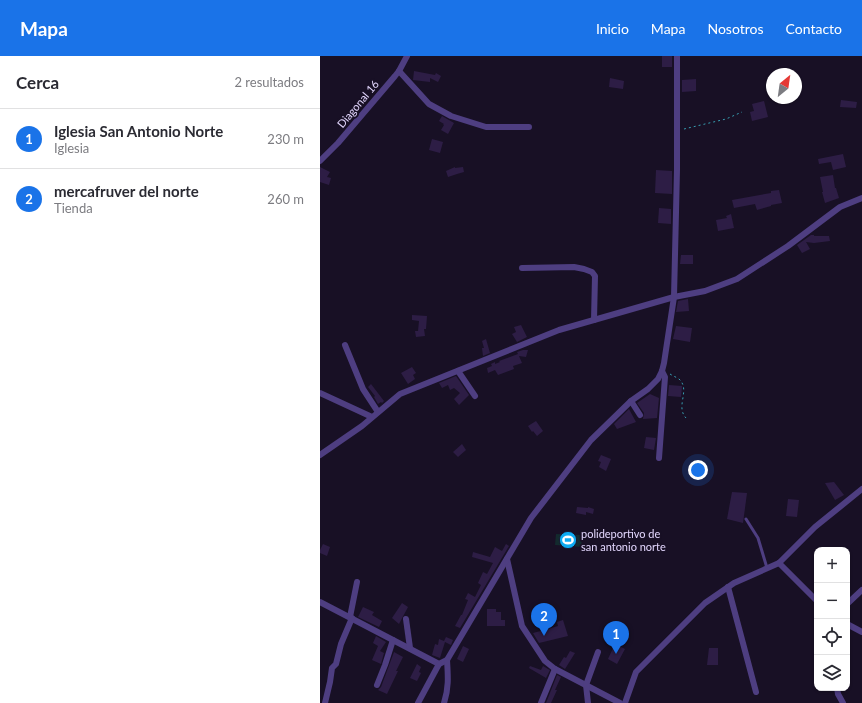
<!DOCTYPE html>
<html lang="es">
<meta charset="utf-8">
<style>
:root{--surface:#fff;--page:#f2f2f3;--text:#2b2b33;--muted:#7c7c81;--line:#e1e1e2;--accent:#1a73e8}
body{margin:0;font-family:Lato,sans-serif;background:var(--page);color:var(--text)}
.controls{position:absolute;right:12px;bottom:12px;display:grid;overflow:hidden;border-radius:8px;box-shadow:0 1px 3px #0004}
.controls button{width:36px;height:36px;display:grid;place-items:center;padding:0;border:0;border-bottom:1px solid var(--line);background:var(--surface);color:var(--text);font:20px sans-serif}
.compass{position:absolute;left:446px;top:12px;width:36px;height:36px;border-radius:50%;background:var(--surface);box-shadow:0 1px 3px #0004;rotate:29deg}
.you{position:absolute;left:378px;top:414px;width:14px;height:14px;margin:-10px;border:3px solid #fff;border-radius:50%;background:#1a73e8;box-shadow:0 0 0 6px #1a73e833}
.badge{display:grid;place-items:center;width:26px;height:26px;border-radius:50%;background:var(--accent);color:#fff;font-size:13px;font-weight:700}
.pin{position:absolute;translate:-50% -33px;filter:drop-shadow(0 1px 2px #0008)}
.pin::after{content:'';position:absolute;top:21px;width:14px;height:12px;background:inherit;clip-path:polygon(0 0,100% 0,50% 100%)}
.list{margin:0;padding:0;list-style:none}
h2{display:flex;justify-content:space-between;align-items:center;height:52px;margin:0;padding:0 16px;font-size:17px}
h2 small{font-size:13px;font-weight:400;color:var(--muted)}
.list li{display:grid;grid-template-columns:26px 1fr auto;gap:12px;align-items:center;box-sizing:border-box;height:60px;padding:0 16px;border-top:1px solid var(--line)}
.list b{display:block;font-size:15px;white-space:nowrap}
.list p{margin:0;font-size:13px;white-space:nowrap;color:var(--muted)}
.list em{font-size:13px;font-style:normal;color:var(--muted)}
.icon{flex:none;width:22px;height:22px;fill:none;stroke:currentColor;stroke-width:2;stroke-linecap:round;stroke-linejoin:round}
.map{position:relative;flex:none;width:542px;height:647px;overflow:hidden}
header{display:flex;align-items:center;gap:24px;box-sizing:border-box;height:56px;padding:0 20px;background:var(--accent);color:#fff}
header strong{font-size:19px}
nav{display:flex;gap:22px;margin-inline-start:auto;font-size:14px}
main{display:flex}
aside{flex:1;background:var(--surface)}
.map>svg:first-child{display:block}
.green{fill:#132a2e}
.building{fill:#2d1d45}
.lines{fill:none;stroke-linecap:round;stroke-linejoin:round}
.path{stroke:#369eb1;stroke-width:1;stroke-dasharray:2 3;stroke-linecap:butt}
.service{stroke:#4e3e81;stroke-width:3}
.minor{stroke:#4e3e81;stroke-width:6}
.labels{text-anchor:middle;stroke-width:4;stroke-linejoin:round;paint-order:stroke}
.street-label{font-size:11px;fill:#e2d6fd;stroke:#181025}
.poi-label{font-size:11px;fill:#e2d6fd;stroke:#181025;text-anchor:start}
</style>
<header>
<strong>Mapa</strong>
<nav><a>Inicio</a><a>Mapa</a><a>Nosotros</a><a>Contacto</a></nav>
</header>
<main>
<aside>
<h2>Cerca<small>2 resultados</small></h2>
<ul class="list">
<li><span class="badge">1</span><div><b>Iglesia San Antonio Norte</b><p>Iglesia</p></div><em>230 m</em></li>
<li><span class="badge">2</span><div><b>mercafruver del norte</b><p>Tienda</p></div><em>260 m</em></li>
</ul>
</aside>
<div class="map">
<svg width="542" height="647" viewBox="0 0 542 647">
<rect width="100%" height="100%" fill="#181025"/>
<path class="green" d="M236,478L261,479L262,491L235,489Z"/>
<g class="building">
<rect x="342" y="0" width="10" height="11"/>
<path d="M94,15L115,19L116,17L121,20L118,26L110,22V26L93,24Z"/>
<path d="M290,22L304,25L303,33L289,31Z"/>
<path d="M376,23V35L362,36V24Z"/>
<path d="M521,44L537,46L536,52L520,51Z"/>
<path d="M444,45L448,61L432,65L430,56L434,55L432,48Z"/>
<path d="M122,60L134,67L128,78L121,74L124,69H123L124,68L119,65Z"/>
<path d="M112,83L123,86L120,97L109,94Z"/>
<path d="M523,98L526,111L513,114L511,106L499,108L498,103Z"/>
<path d="M0,111L10,116L7,121L11,122L9,129L0,126Z"/>
<path d="M135,111V112L143,111L144,116L137,118L128,121L126,115Z"/>
<path d="M336,114L352,115V138L335,137Z"/>
<path d="M513,119L515,132H516L519,142L505,147L502,136H503L500,121Z"/>
<path d="M459,134L462,147L451,149V150L437,154L435,148L414,152L412,144L451,137V135Z"/>
<path d="M339,152L351,153V168L338,167Z"/>
<path d="M411,158L414,172L398,175L396,164L407,162L406,160Z"/>
<path d="M491,179H494V180H509L510,185L494,187L486,186L490,193L482,197L477,189Z"/>
<path d="M361,199H373V208H360Z"/>
<path d="M368,243L369,255L356,256L358,245Z"/>
<path d="M92,259L107,260L106,273H104L105,280L96,281L95,275H98L99,265L92,264Z"/>
<path d="M201,269L207,281L197,286L192,278L196,276L194,271Z"/>
<path d="M356,270L372,272L370,286L353,283Z"/>
<path d="M166,283L170,297L163,300L162,292H164L162,285Z"/>
<path d="M203,294H208L206,301L199,300L202,307L193,310L194,313L178,319L175,314L168,317L167,312L172,310L171,308L175,306V308L180,306L179,305L198,298L197,296Z"/>
<path d="M92,311L96,317L93,319L95,323L88,328L81,317Z"/>
<path d="M136,320L149,339L139,349L134,343L140,337L134,332L130,334L128,329L122,332L119,327Z"/>
<path d="M51,328L64,345L62,347L61,346L58,348L54,341L55,340L48,331Z"/>
<path d="M349,329L362,330L361,341L348,340Z"/>
<path d="M330,338L339,342L337,362L323,363L324,357L317,347Z"/>
<path d="M309,353L316,366L297,373L294,368Z"/>
<path d="M216,365L223,375L217,380L213,375L212,376L208,370Z"/>
<path d="M326,381L336,382L334,394L324,392Z"/>
<path d="M142,388L146,394L138,401L133,396Z"/>
<path d="M281,399L291,403L286,415L279,411L281,406L278,405Z"/>
<path d="M514,426L524,439L515,444L505,427Z"/>
<path d="M412,436L427,437L423,467L407,463Z"/>
<path d="M468,443L479,444L477,461L466,460Z"/>
<path d="M257,451L268,452V451L274,453L273,458L266,456V459L256,457Z"/>
<path d="M3,488L10,491L7,500L0,497V494Z"/>
<path d="M186,488L189,490L140,572L135,570L141,559H142L148,544L145,543L148,537L155,541L161,529L158,527L163,516L167,518L173,507L152,501L153,496L170,501L175,491L182,495Z"/>
<path d="M82,547L88,551L79,568L72,562Z"/>
<path d="M43,551L54,556L52,559L62,565L59,571L38,561Z"/>
<path d="M167,553H176V556H181V564H185V570H167Z"/>
<path d="M243,564L248,580L219,587L213,577L228,573L238,570L237,566Z"/>
<path d="M56,580L66,586L60,595L64,597L61,608L52,604L58,590L53,587Z"/>
<path d="M126,581L133,584L131,589L125,586L120,602L112,599L115,588L118,589L119,583L124,585Z"/>
<path d="M295,588L305,593L297,608L288,603Z"/>
<path d="M143,590L149,593L143,606L137,603Z"/>
<path d="M389,592H398V609H387Z"/>
<path d="M250,595L255,597L245,613L239,609L244,601L246,602Z"/>
<path d="M74,596L83,601L76,615H78L67,638L58,634L61,631Z"/>
<path d="M97,608L101,611L99,616L101,617L97,625L90,622Z"/>
<path d="M210,610L221,614L223,610L228,613L230,614L226,622L209,612Z"/>
<path d="M237,619L241,621L235,634H237L231,647H226Z"/>
</g>
<g class="lines">
<g class="path">
<path d="M364,73L406,63L422,56"/>
<path d="M350,318C353,320 356,321 359,323C371,334 355,350 366,362"/>
</g>
<path class="service" d="M426,463L438,482L447,512"/>
<g class="minor">
<path d="M79,15L109,48L131,60L166,71H209"/>
<path d="M0,105L18,87L75,20L79,15L87,0"/>
<path d="M202,212L254,211L264,213L272,216L275,220L274,264"/>
<path d="M25,289L43,333L58,356"/>
<path d="M138,315L155,340"/>
<path d="M0,337L52,361"/>
<path d="M311,345L320,359"/>
<path d="M0,399L42,370L80,338L239,274L354,241L385,235L417,223L468,190L520,151L542,142"/>
<path d="M339,402L345,321L342,315"/>
<path d="M187,503L202,570L225,605L235,613L300,647"/>
<path d="M459,507L497,545"/>
<path d="M408,531L436,636"/>
<path d="M0,546L119,608L127,604"/>
<path d="M527,548L542,534"/>
<path d="M30,561L37,526"/>
<path d="M86,563L90,592"/>
<path d="M527,568L542,576"/>
<path d="M57,629L65,609L73,584"/>
<path d="M517,632L518,638L523,647"/>
<path d="M5,647L10,626L12,612L16,608L21,588L32,562"/>
<path d="M98,647L119,608"/>
<path d="M124,647C129,632 128,620 127,604L211,462L271,384L311,345L328,333L338,323L342,315L344,307L354,241L357,114V0"/>
<path d="M221,647L235,613"/>
<path d="M268,647L266,629L278,596"/>
<path d="M305,647L316,616L385,547L414,527L459,507L495,471L542,433"/>
</g>
</g>
<defs>
<symbol id="stadium-disc" viewBox="-11 -11 22 22"><circle r="9.5" fill="#0dabf2" stroke="#181025"/><path d="M0-5a6.5 5 0 1 0 0 10a6.5 5 0 1 0 0-10ZM-3.5-1.8h7v3.6h-7Z" fill="#fff"/></symbol>
</defs>
<g fill-rule="evenodd">
<use href="#stadium-disc" x="238" y="474" width="20" height="20"/>
</g>
<g class="labels">
<g class="street-label">
<text transform="translate(38 48) rotate(-50)" y="4">Diagonal 16</text>
</g>
<g class="poi-label">
<text x="261" y="482">polideportivo de<tspan x="261" dy="13">san antonio norte</tspan></text>
</g>
</g>
</svg>
<div class="controls">
<button>+</button>
<button>−</button>
<button><svg class="icon" aria-label="locate" viewBox="0 0 24 24"><circle cx="12" cy="12" r="6"/><path d="M12 2v4M12 18v4M2 12h4M18 12h4"/></svg></button>
<button><svg class="icon" aria-label="layers" viewBox="0 0 24 24"><path d="M12 4l9 5-9 5-9-5zM3 14l9 5 9-5"/></svg></button>
</div>
<svg class="compass" viewBox="-18 -18 36 36"><path d="M0-13l5 13h-10z" fill="#e53935"/><path d="M0 13l5-13h-10z" fill="#7c7c81"/></svg>
<div class="you"></div>
<div class="pin badge" style="left:296px;top:598px">1</div>
<div class="pin badge" style="left:224px;top:580px">2</div>
</div>
</main>
